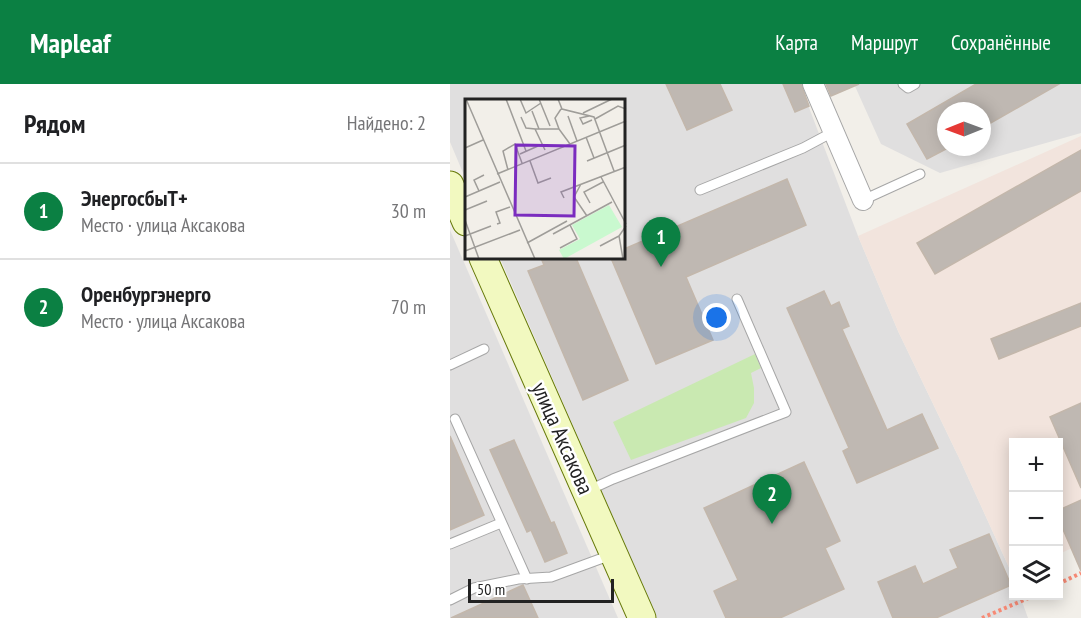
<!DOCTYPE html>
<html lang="ru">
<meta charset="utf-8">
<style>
:root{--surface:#fff;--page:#f6f6f6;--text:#202124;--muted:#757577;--line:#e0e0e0;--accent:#0b8043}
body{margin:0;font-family:"PT Sans Narrow",sans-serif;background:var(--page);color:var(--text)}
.controls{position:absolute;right:18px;bottom:18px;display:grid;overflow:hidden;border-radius:0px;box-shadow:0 3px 15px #0003}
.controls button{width:54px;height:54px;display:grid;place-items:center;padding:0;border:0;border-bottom:2px solid var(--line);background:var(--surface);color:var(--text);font:30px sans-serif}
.compass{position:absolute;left:487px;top:18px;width:54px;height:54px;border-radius:50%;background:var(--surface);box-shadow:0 3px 15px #0003;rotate:269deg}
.scale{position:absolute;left:18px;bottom:15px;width:146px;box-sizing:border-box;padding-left:6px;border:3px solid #222;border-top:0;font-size:16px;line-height:21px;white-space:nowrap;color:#222;-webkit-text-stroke:4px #fff;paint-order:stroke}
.you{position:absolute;left:267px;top:234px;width:21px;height:21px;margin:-15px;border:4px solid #fff;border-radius:50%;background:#1a73e8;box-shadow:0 0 0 9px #1a73e833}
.badge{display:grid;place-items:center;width:39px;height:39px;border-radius:50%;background:var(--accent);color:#fff;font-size:20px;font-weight:700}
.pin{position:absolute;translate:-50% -50px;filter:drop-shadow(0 2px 3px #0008)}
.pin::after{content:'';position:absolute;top:32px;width:21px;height:18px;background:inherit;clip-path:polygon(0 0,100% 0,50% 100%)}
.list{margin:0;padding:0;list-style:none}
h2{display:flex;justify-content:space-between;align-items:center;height:78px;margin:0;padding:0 24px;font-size:26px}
h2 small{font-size:20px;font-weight:400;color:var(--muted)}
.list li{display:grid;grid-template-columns:39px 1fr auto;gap:18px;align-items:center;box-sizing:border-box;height:96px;padding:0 24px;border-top:2px solid var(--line)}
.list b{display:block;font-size:22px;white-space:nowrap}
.list p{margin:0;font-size:20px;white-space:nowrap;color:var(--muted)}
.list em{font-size:20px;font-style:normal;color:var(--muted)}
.icon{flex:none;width:33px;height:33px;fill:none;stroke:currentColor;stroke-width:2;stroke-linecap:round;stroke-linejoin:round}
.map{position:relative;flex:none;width:631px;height:534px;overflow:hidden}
header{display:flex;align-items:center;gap:36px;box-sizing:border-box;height:84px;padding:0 30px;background:var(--accent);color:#fff}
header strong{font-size:28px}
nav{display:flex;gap:33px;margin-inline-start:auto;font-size:21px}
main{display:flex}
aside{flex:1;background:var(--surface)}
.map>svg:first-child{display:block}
.residential{fill:#e0dfdf;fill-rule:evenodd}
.military{fill:#f2e4dd}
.grass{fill:#c9e9b1}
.building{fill:#bfb8b2;stroke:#c3b7ab;stroke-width:1.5}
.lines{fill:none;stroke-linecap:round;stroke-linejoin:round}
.lane-casing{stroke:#a6a6a6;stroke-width:11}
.street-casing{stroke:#a6a6a6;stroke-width:22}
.secondary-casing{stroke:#667908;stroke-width:29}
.path{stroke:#f78a75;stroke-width:4;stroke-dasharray:3 3;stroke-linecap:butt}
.lane{stroke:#fff;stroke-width:9}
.street{stroke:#fff;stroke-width:20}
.secondary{stroke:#f2f9c0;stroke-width:27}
.labels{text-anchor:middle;stroke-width:5;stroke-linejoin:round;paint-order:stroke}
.street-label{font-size:22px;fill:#222;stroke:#fff}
.inset-road{fill:none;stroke:#9f9d99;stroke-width:1.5}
.view{fill:#7b2cbf;fill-opacity:0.15;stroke:#7b2cbf;stroke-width:3}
.inset-edge{fill:none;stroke:#222;stroke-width:3}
</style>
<header>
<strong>Mapleaf</strong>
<nav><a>Карта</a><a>Маршрут</a><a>Сохранённые</a></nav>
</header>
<main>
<aside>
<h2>Рядом<small>Найдено: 2</small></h2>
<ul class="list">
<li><span class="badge">1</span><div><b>ЭнергосбыТ+</b><p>Место · улица Аксакова</p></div><em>30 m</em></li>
<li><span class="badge">2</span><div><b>Оренбургэнерго</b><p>Место · улица Аксакова</p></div><em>70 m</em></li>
</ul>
</aside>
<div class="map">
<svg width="631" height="534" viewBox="0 0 631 534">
<rect width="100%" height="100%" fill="#f2efe9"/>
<g class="residential">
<path d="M0,0H350L408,152L448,247L511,378L562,490L563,495L564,512H570L578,534H207L50,174H174V16H16V96L0,58Z"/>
<path d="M404,0H631V49L490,89L431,60ZM496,27H532V63H496Z"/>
<path d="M0,146L168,534H0Z"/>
</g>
<path class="military" d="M631,52V460L609,470L608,358H564V489L562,490L511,378L448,247L408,152Z"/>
<path class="grass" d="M305,270L311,284L301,289L304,304V319L296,334L181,376L163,338Z"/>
<g class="building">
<path d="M216,0H270L282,26L237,46Z"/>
<path d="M333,0H351L359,22L345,28Z"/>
<path d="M376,0H409L381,12Z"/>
<path d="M526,0H609L532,44V27H496V65L477,75L457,40Z"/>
<path d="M631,66V107L485,190L467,159Z"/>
<path d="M337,95L356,141L236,193L263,256L206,280L161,174H174V165Z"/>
<path d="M91,174H126L178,296L133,316L78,187L94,181Z"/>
<path d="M374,207L381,222L389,218L399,242L392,245L437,346L472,330L488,364L407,399L393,367L399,364L337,224Z"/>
<path d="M631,219V242L549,275L541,255Z"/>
<path d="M631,319V404L600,333Z"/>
<path d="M0,352L34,431L0,446Z"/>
<path d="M64,356L101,439L104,438L117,469L95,478L81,446L77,448L40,366Z"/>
<path d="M354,378L390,457L375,464L394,505L330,534H276L264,507L288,496L254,424Z"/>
<path d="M631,416V487L609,436V426Z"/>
<path d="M539,450L561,501L486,534H443L428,498L465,482L473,500L508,484L500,466Z"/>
<path d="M73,501L88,534H1Z"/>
</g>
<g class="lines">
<defs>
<g id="lane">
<path d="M453,0L458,4L465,0"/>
<path d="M250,106L353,64L383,48"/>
<path d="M413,116L470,90"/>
<path d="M0,281L34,265"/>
<path d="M5,335L77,495"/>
<path d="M137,407L163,395L336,328L287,215"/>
<path d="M0,460L51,439"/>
<path d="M0,516L24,504L68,495L101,493L161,471"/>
</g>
<path id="street" d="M363,0L413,116"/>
<g id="secondary">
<path d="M0,101L16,138"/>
<path d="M33,174L192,534"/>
</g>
</defs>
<use href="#lane" class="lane-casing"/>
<use href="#street" class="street-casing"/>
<use href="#secondary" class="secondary-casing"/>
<g class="path">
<path d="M608,500L631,489"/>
<path d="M532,534L583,512"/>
</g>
<use href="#lane" class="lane"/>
<use href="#street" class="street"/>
<use href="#secondary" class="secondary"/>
</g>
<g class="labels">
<g class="street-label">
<text transform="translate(113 354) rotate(66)" y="8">улица Аксакова</text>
</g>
</g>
<g transform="translate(15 15)">
<rect width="160" height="160" fill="#f2efe9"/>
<path d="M144,106L157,128L99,160L94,151L115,140L107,126Z" fill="#c9f9cf"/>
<path class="inset-road" d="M1,0L70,160M41,0L61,52M55,0L61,14L76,4M74,0L85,27M93,0L97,10L129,18L149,72M67,12L74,30M118,14L147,0M103,17L112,42M124,17L115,19L118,25L127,21M56,18L61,29L70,30L80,51M130,20L153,7L161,10M70,30H94L105,45M94,30L90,19L96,10M121,38L129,59M0,49L18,41M55,55L73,47M65,62L73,84L86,79M122,62L161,46M43,71L38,52L50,45L57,64M32,75L161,22M136,78L161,125M116,85L109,98L122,117M14,92L9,81L19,76M0,98L35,83M99,99L96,93L161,68M125,104L119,93L138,83M0,111L22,102M0,121L14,160M32,125L35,124L31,113L45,108M88,135L147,103M0,137L26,127M62,144L102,122M135,147L154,137M95,149L112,140L105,126M0,152L55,131M158,160L154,137L161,127"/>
<path class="view" d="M51,46L110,47L109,117L50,116Z"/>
<rect width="160" height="160" class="inset-edge"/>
</g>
</svg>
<div class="controls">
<button>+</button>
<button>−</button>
<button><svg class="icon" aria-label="layers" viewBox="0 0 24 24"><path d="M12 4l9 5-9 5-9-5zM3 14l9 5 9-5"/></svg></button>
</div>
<svg class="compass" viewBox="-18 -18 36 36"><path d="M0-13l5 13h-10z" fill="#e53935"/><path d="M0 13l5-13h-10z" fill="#757577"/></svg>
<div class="scale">50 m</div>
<div class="you"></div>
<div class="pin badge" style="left:211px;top:183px">1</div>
<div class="pin badge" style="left:322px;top:440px">2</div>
</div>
</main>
